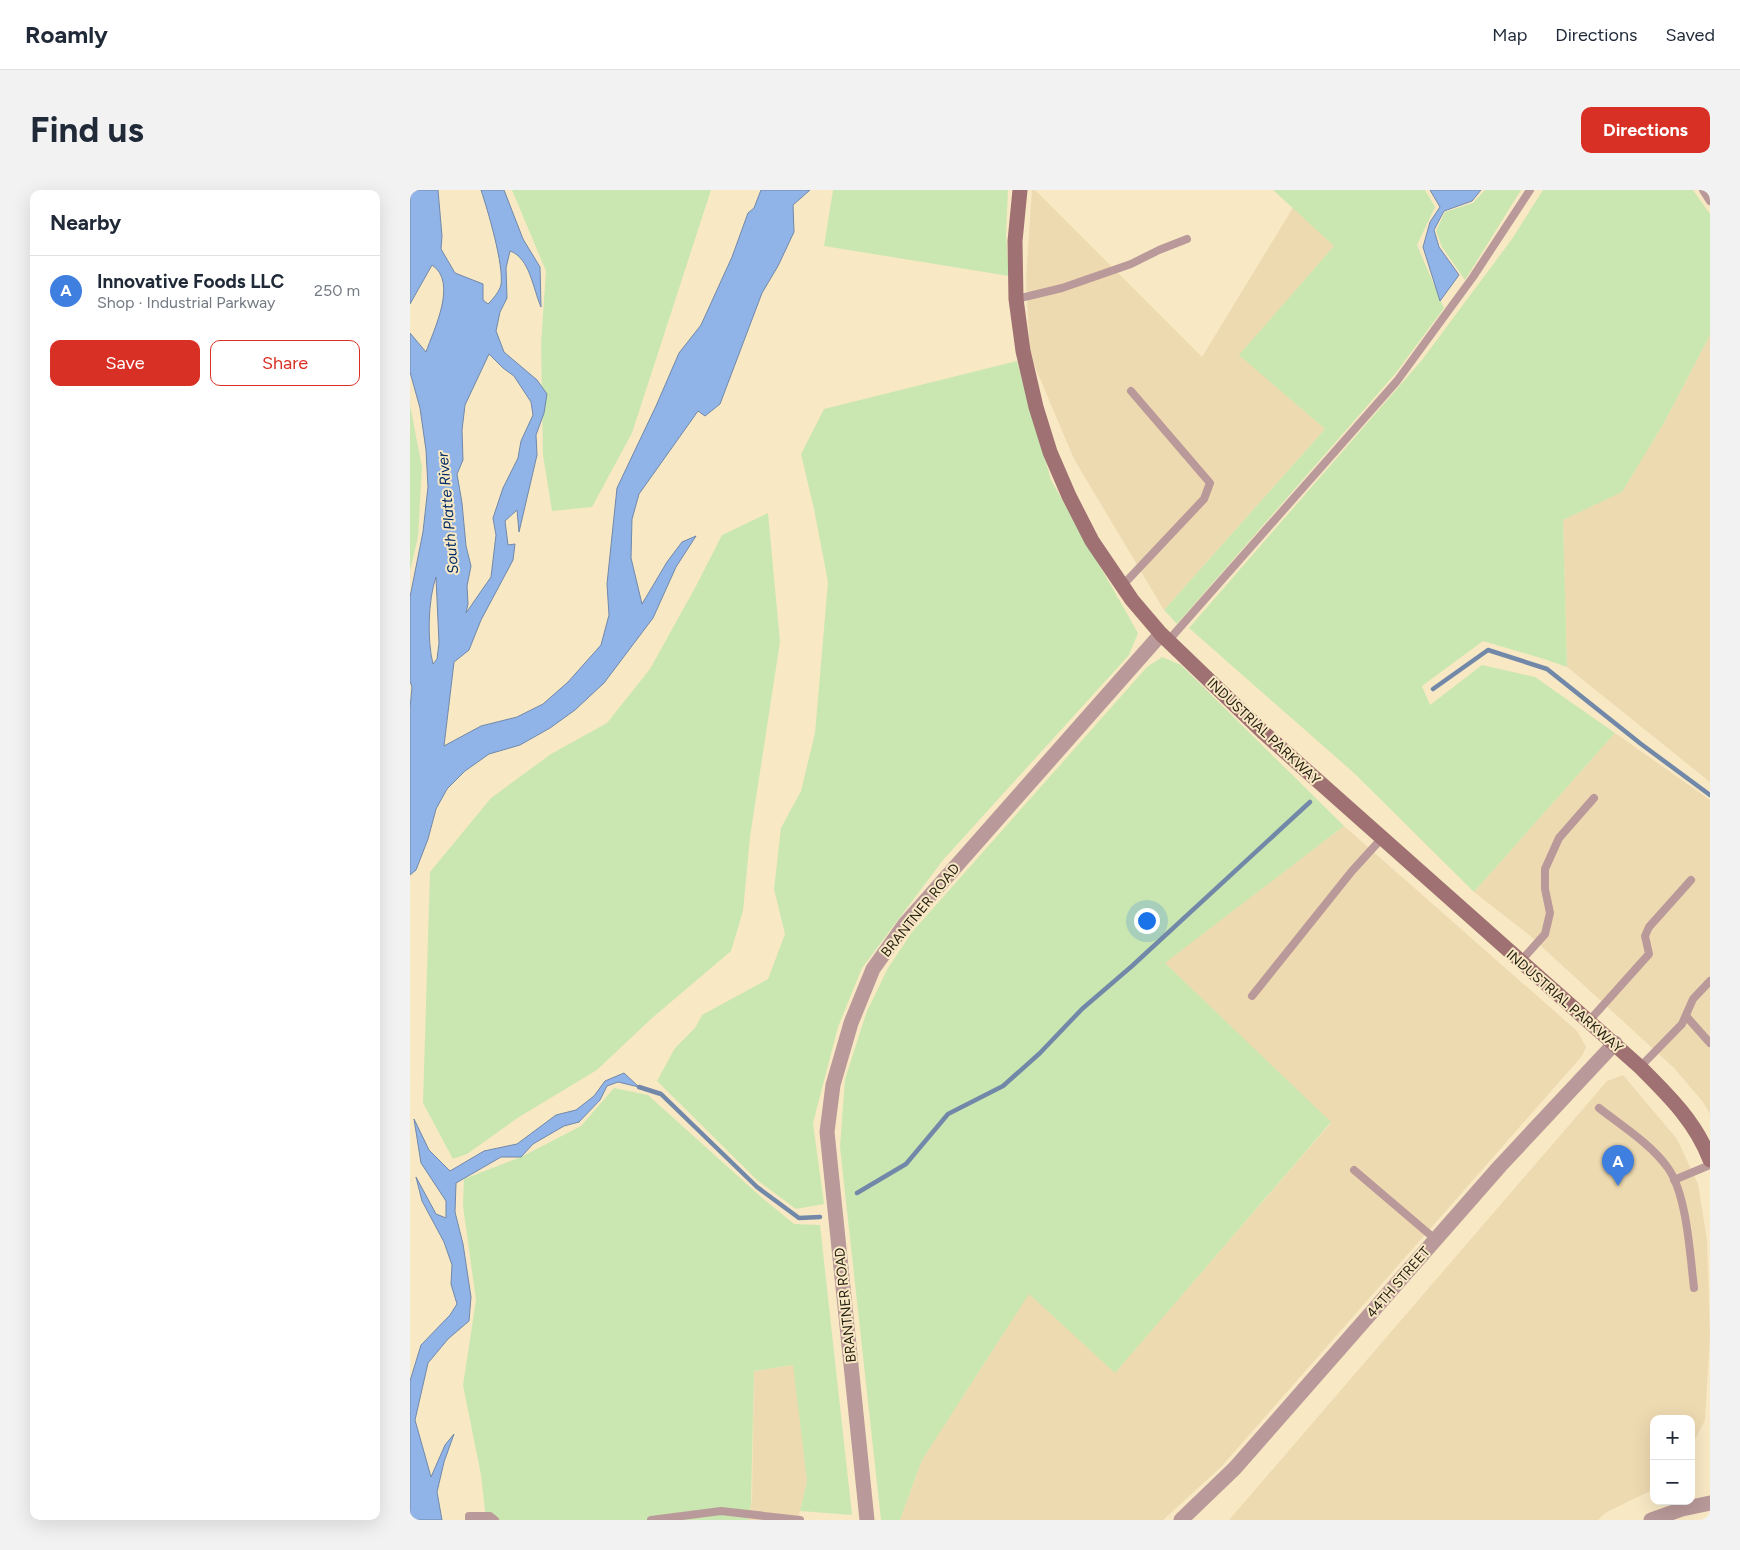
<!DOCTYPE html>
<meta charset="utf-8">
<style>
:root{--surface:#fff;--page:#f2f2f3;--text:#1f2937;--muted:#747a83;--line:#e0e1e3;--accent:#d93025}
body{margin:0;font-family:Figtree,sans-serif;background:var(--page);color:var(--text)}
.controls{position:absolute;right:15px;bottom:15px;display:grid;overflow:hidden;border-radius:10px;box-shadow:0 5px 20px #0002}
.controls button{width:45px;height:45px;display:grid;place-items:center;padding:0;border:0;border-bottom:1px solid var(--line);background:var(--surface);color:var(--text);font:25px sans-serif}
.you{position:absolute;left:736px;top:730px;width:18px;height:18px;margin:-12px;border:4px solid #fff;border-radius:50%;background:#1a73e8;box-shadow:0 0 0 8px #1a73e833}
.badge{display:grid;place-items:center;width:32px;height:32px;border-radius:50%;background:var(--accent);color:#fff;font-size:16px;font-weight:700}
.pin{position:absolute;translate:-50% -41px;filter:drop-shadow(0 1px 2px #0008)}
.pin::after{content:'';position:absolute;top:26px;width:18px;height:15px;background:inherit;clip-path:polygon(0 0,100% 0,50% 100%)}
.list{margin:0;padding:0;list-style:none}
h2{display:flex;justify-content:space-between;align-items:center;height:65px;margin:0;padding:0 20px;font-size:21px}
h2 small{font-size:16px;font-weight:400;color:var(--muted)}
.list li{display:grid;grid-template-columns:32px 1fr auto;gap:15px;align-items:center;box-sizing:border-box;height:70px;padding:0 20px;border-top:1px solid var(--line)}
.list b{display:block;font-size:19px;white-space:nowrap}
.list p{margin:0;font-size:16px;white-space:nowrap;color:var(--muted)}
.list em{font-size:16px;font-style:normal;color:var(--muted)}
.actions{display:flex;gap:10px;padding:15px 20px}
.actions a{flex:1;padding:11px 0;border:1px solid var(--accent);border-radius:10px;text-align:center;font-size:18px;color:var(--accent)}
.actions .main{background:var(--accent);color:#fff}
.map{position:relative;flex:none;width:1300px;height:1330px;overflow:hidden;border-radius:10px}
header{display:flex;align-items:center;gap:30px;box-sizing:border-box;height:70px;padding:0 25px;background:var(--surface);border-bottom:1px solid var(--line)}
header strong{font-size:24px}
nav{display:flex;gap:28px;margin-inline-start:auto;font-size:18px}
.intro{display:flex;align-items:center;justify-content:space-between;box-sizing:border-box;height:120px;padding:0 30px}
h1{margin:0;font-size:35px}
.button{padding:12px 22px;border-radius:10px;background:var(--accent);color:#fff;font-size:18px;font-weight:700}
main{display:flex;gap:30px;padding:0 30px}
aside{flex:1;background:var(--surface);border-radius:10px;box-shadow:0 5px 20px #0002}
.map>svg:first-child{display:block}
.built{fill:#eedab1}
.green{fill:#cbe7b1}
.water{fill:#90b4e8;stroke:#7188a9;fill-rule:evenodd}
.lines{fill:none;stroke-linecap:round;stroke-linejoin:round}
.stream{stroke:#7188a9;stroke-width:4.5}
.lane{stroke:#b99999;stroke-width:8}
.street{stroke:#b99999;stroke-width:15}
.secondary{stroke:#9f7172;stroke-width:15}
.labels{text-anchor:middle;stroke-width:4;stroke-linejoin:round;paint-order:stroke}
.street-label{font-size:14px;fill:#282215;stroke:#f8e8c4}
.water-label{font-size:15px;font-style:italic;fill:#002c67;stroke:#f8e8c4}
</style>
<header>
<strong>Roamly</strong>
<nav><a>Map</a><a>Directions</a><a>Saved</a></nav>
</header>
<div class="intro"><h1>Find us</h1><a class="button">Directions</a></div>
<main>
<aside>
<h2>Nearby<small></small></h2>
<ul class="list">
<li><span class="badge" style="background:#3f7fe0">A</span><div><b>Innovative Foods LLC</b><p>Shop · Industrial Parkway</p></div><em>250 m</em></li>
</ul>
<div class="actions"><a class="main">Save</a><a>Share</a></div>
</aside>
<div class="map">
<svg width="1300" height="1330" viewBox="0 0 1300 1330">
<rect width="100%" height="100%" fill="#f8e8c4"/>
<g class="built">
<path d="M622,0H625L792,167L884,16L924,56L830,165L915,239L754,420L664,269L620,165L616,88Z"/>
<path d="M1300,145V592L1157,477L1153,330L1212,301L1254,233Z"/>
<path d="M1205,543L1300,610V924L1293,912L1264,878L1118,744L1064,702Z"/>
<path d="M934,636L1167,841L1176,857L1172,866L811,1277L753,1330H490L512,1270L619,1103L705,1182L921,933L754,773Z"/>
<path d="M1213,885L1267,949L1288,994L1297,1050L1300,1145L1295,1230L1281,1257V1229H1244V1299L1195,1323L1188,1330H819L1197,891Z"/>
<path d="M384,1175L397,1291L388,1330H338L342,1310L344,1181Z"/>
</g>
<g class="green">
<path d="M102,0H301L222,243L182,317L142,321L133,265L131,154L136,81Z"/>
<path d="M423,0H598L596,45L599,86L414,56Z"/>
<path d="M863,0H1015L1025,17L1007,55L1034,118L985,184L767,434L754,420L915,239L829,165L924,56Z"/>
<path d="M1075,0H1111L1055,90L1032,57L1026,41L1035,22L1063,13Z"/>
<path d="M1133,0H1283L1300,24V145L1254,233L1212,302L1153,330L1157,477L1134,469L1073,451L1012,496L1020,515L1072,475L1125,487L1205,543L1064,702L944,583L779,438L1012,170L1102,49Z"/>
<path d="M607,171L641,290L728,443L719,465L533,670L452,778L428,837L403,933L414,1014L386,1019L347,990L247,891L265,858L285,838L292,825L358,789L375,744L364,699L371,638L391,601L405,543L418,392L404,319L391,264L414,219Z"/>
<path d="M0,215L12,277L8,347L0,381Z"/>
<path d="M358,323L370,452L340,647L333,721L321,761L241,829L187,880L109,927L57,964L43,969L13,913L20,682L81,608L141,564L197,533L240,479L286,396L312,345Z"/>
<path d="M752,467L771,475L934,636L755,773L921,932L705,1183L619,1104L512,1270L490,1330H471L430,957L435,889L457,821L478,778L502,742L737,477Z"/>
<path d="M204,898L238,905L350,1006L384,1034L410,1035L442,1325L390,1321L397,1291L383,1175L344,1181L341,1314L338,1330H76L71,1285L53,1195L66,1110L53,1016L54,989L111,967L171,936Z"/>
</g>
<g class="water">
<path d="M0,0H28L32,46L31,59L45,83L73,94V110L78,114C83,109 89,102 91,95C94,75 78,21 71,0H94L113,49L130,77L131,117C123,99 120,68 100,61L96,78L97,108L90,122L86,141L94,162L127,190L137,204L134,223L126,245L127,265L109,342L107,320L95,331L98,355L105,354L103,370L71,430L59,460L44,472L34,556L71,536L107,527L133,514L158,492L191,455L199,425L197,394L207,298L246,216L269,163L291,135L322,67L338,23L344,18L351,0H400L383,15L384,42L368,76L352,103L310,214L295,226L288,221L229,304L222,329L221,368L232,414L257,372L272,352L286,346L266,377L243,428L194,493L165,520L140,538L110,555L79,564L55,581L37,599L26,619L18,649L6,680L0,685V518L2,497L0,491V407L13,342L18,297L16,260L10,218L0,182V143L16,162C24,139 48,92 22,75L0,114ZM79,164L93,178L104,186L121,212L123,225L111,251L108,268L93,298L83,328L86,345L81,387L56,423L58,414L57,396L61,376L56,356L52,313L47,284L53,270L52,240L55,215ZM26,387L29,453L27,469L23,474C17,450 18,410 26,387Z"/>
<path d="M1020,0H1071L1062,11L1034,21L1024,40L1029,57L1049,85L1030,111L1013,57L1020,32L1030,17Z"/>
<path d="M214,883L229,897L208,892L197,896L190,910L169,932L154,936L123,954L111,967H91L46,993L45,1022L53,1054L61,1107L59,1131L38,1149L18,1173L5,1230L21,1287L35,1255L44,1244L34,1272L27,1302L32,1330H0V1191L11,1155L40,1125L47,1114L41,1094L42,1075L34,1052L12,1011L6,987L26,1024L36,1028V1011L11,973L4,929L19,960L40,981L74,961L107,954L146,925L166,920L184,906L195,891Z"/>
</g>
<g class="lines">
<g class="stream">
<path d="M1023,499L1078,460L1137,479L1231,554L1300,605"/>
<path d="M229,897L251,904L347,997L389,1028L410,1027"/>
<path d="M447,1003L496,974L538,924L593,896L630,863L672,819L722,776L900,612"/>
</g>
<g class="lane">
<path d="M1293,0L1300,11"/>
<path d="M606,109L652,98L721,74L749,60L777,49"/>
<path d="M712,396L794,309L800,293L721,201"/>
<path d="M758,451L987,191L1063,87L1120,0"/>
<path d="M1110,772L1135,744L1140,723L1135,699V679L1149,648L1184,608"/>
<path d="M842,806L942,681L973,647"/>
<path d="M1276,826L1300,853"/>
<path d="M1179,831L1239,764L1235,746L1239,737L1281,690"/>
<path d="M1230,877L1272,834L1283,809L1300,791"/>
<path d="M1189,918C1212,936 1241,954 1258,978C1277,1005 1280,1065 1284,1098"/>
<path d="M944,980L1025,1049"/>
<path d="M1264,990L1300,975"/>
<path d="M59,1330V1326H80L85,1330"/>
<path d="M241,1330L311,1321L390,1330"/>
</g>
<g class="street">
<path d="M457,1330L417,942L423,895L441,833L463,779L495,734L751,444"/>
<path d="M771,1330L825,1278L1090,976L1205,853"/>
<path d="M1241,1330L1272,1319L1300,1313"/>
</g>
<path class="secondary" d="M610,0L605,51L606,109L613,161L626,217L640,262L659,306L682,351L722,410L751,444L854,543L1230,877C1258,905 1286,932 1300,970"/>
</g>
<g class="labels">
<g class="street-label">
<text transform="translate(854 541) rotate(43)" y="5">INDUSTRIAL PARKWAY</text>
<text transform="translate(510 720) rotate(-51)" y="5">BRANTNER ROAD</text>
<text transform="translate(1155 811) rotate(41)" y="5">INDUSTRIAL PARKWAY</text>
<text transform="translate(988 1092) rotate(-49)" y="5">44TH STREET</text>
<text transform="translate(435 1115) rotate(-96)" y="5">BRANTNER ROAD</text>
</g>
<g class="water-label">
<text transform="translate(38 323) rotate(-95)" y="5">South Platte River</text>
</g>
</g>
</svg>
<div class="controls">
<button>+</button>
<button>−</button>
</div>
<div class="you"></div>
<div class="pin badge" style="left:1208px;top:996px;background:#3f7fe0">A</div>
</div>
</main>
